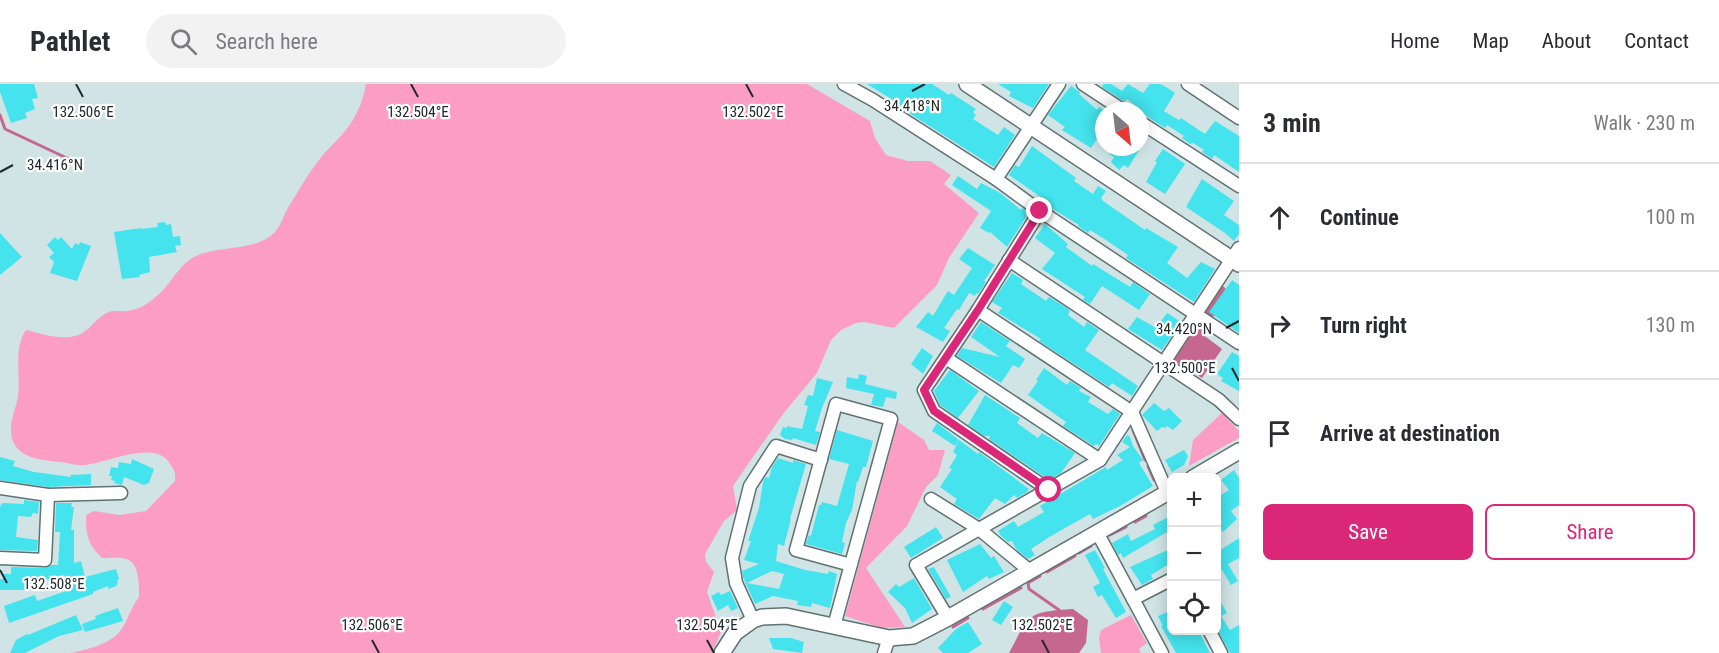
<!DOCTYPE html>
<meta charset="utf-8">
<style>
:root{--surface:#fff;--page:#f2f2f3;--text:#2b2b33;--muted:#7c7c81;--line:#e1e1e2;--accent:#db2777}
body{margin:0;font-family:"Roboto Condensed",sans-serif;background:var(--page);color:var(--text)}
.controls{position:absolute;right:18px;bottom:18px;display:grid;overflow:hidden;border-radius:9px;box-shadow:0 3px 15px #0003}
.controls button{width:54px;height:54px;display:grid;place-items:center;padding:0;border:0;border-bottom:2px solid var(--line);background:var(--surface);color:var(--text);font:30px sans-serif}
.compass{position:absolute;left:1095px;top:18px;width:54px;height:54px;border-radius:50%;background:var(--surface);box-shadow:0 3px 15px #0003;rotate:152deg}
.stop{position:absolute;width:18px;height:18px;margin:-14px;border:4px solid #db2777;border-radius:50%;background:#fff}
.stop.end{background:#db2777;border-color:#fff;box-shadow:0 2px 6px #0008}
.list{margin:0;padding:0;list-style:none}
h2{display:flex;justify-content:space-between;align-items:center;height:78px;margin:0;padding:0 24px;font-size:26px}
h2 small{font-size:20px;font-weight:400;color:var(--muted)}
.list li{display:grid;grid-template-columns:39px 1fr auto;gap:18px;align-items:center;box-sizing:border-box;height:108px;padding:0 24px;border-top:2px solid var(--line)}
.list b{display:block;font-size:22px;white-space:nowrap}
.list em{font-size:20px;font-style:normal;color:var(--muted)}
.actions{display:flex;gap:12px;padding:18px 24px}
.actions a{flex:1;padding:14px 0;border:2px solid var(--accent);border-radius:9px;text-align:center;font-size:21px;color:var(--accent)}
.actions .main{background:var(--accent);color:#fff}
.icon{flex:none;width:33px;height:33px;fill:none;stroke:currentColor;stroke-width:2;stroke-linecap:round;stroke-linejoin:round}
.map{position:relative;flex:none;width:1239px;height:569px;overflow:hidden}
header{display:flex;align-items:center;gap:36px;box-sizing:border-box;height:84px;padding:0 30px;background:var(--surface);border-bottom:2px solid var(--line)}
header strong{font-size:28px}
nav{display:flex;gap:33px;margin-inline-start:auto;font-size:21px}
.search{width:420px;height:54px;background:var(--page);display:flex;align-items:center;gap:15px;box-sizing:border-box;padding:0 21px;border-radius:33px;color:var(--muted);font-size:22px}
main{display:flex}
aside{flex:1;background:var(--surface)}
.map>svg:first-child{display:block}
.green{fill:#fc9ec4}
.water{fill:#c5678f}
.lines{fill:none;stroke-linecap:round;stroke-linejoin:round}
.stream{stroke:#c5678f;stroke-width:3}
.river{stroke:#c5678f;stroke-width:20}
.building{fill:#44e3ed;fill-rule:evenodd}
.minor-casing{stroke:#607273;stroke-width:15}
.tertiary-casing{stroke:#607273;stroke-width:18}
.minor{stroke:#fff;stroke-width:12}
.tertiary{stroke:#fff;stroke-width:15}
.route{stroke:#db2777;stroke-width:8}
.ticks{fill:none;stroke:#212929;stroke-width:2}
.ticks-label{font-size:15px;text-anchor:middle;fill:#212929;stroke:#fff;stroke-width:4.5;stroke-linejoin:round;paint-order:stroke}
</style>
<header>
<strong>Pathlet</strong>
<div class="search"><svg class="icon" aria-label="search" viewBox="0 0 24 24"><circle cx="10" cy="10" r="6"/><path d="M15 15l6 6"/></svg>Search here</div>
<nav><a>Home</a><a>Map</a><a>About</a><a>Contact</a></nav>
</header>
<main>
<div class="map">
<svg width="1239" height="569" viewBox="0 0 1239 569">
<rect width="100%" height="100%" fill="#d0e4e5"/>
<g class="green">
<path d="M366,0H807L870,37L875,54L886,71L908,77H930L951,91L944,100L979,129L949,174L937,201L894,244L864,238L856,239L841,246L831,256L817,289L783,330L733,402L737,426L724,437L705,470L706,478L714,488L707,508L721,548L712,569H70C86,566 111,560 121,546C128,536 131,523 139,513C139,502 140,481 127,475C121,473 109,474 102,474C87,459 86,451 86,431L94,427L119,431L146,427L175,397C176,389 174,386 170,380C156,354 105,380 84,381C77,382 68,379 61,378C39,376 10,374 11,344C11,334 16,323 18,313C21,291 13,264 26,246C43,250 68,259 84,248C93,242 98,232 109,228C114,226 120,228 126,227C138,227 150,218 158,211C171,200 180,179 196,172C220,161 254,168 274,149C281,142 284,130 289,122C299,106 308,90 319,76C329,62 346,50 354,34C360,23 364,12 366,0Z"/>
<path d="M1222,329L1239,347V354L1189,382L1193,356Z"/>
<path d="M898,338L924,356L929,366H945L938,391L926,403L907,442L866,484L905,543L882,544L845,532Z"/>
<path d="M1131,531L1147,559L1139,565L1141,569H1101L1099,554L1101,546Z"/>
</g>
<g class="water">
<path d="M1198,247L1222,265L1202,294L1178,279Z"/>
<path d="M1073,525L1088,536L1086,559L1079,569H1009C1030,530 1026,528 1073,525Z"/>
</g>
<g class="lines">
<g class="stream">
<path d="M0,31L5,45L71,76"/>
<path d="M1133,346L1145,376"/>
<path d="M1148,382L1154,396"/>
<path d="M1135,438L1146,432"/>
<path d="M1110,451L1126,443"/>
<path d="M1079,469L1091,462"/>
<path d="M1047,488L1075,472"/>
<path d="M1040,492L1028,499L1029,505L1059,526"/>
<path d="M983,525L1021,504"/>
<path d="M953,543L968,534"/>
</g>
<g class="river">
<path d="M1205,227L1217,210"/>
<path d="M1176,270L1194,243"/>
</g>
</g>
<g class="building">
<path d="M0,0H34L38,14L32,15L35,25L25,29L27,34L11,39L0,8Z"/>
<path d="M867,0H932L949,11L951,9L976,25L973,28L976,31L973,35L998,51L1004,43L1015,51L994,83L909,29L896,18Z"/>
<path d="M998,0H1049L1033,24L1009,12L1011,8Z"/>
<path d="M1104,0H1111L1122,7L1128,0L1143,9L1150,0H1160L1166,3L1175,9L1164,27L1179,36L1181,34L1205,50L1215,37L1239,52V88L1214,71L1212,75L1202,68L1204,66L1193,59L1190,60L1182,54L1184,52L1167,41L1165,44L1140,28L1142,27L1127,15L1125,18L1102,3Z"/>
<path d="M1071,2L1080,8L1079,10L1097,26L1099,23L1105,27L1094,45L1101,49L1091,64L1062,46L1065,43L1048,31Z"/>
<path d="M1140,54L1145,57L1128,84L1124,81L1119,86L1111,78L1114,73L1109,70L1114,63H1119L1128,69L1133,63H1140Z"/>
<path d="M1032,62L1076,94L1074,97L1093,110L1098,102L1106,107L1101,114L1103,117L1145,146L1146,144L1178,163L1167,179L1187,194L1201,178L1215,185L1194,218L1126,174L1128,171L1106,156L1090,146L1088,149L1078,142L1079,141L1043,119L1045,116L1009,91L1015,81L1019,83Z"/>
<path d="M1163,65L1185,80L1165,110L1146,98L1157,78L1155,77Z"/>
<path d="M958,92L977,105L981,99L1000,109L1021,126L1022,124L1025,126L1026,133L1007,163L990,148L989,149L980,144L991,127L952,101Z"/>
<path d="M1202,95L1234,117L1224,131L1239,141V150L1234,157L1225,149L1186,123Z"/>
<path d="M165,138L166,141L171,140L173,153L180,152L181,161L175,162L177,168L149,173L150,188L139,191L140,193L122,195L114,148L141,144V145L158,143L157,139Z"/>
<path d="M1045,140L1068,160L1066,163L1092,182L1093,180L1130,203L1133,198L1150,210L1139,226L1102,202L1090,220L1083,216L1085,213L1042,185L1055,169L1035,154Z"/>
<path d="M0,149L22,173L0,191Z"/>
<path d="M55,153L58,156L61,153L72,165L75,159L79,161L80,158L91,162L77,197L50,189L54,178L49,173L54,169L47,161Z"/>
<path d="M968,164L995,181L984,197L986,198L978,210L976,209L975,212L969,209L959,226L957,225L944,244L950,247L943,258L916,243L928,228L933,232L948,207L954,211L972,184L959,175Z"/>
<path d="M1012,189L1023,196L1021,200L1046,217L1049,213L1067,224L1070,227L1068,231L1084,243L1087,238L1099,246L1085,266L1138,302L1132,312L1112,299L1109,303L1039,257L1041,255L998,229L1002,224L992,218Z"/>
<path d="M1232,196L1239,201V249L1209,228Z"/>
<path d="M1167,229L1181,238L1162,266L1128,245L1137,233L1156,244Z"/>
<path d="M981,238L1010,257L1006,262L1025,275L1019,284L1013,281L1001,299L957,272L962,264L1000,273L971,253Z"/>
<path d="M922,264L933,272L923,290L911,280Z"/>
<path d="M1232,268L1239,272V307L1221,297L1223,294L1217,290Z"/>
<path d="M1044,284L1067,301L1070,297L1081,304L1079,307L1091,313L1088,318L1108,330L1113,325L1120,330L1099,362L1096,360L1094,362L1063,342L1066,338L1028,311L1038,297L1036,296Z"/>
<path d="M950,286L979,307L958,334L940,321L934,307Z"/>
<path d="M859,290L867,292L865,300L897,308L896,315L886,313L883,323L871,321L874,310L846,304L847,293L858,295Z"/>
<path d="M817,294L833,298L822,324L815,347L820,348L816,361L793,354L792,356L785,355L780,351L783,343L787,344V342L802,345L808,322L804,321L808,311L813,312Z"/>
<path d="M985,311L1020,334L1017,339L1038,354L1042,349L1075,369L1061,389L1049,396L989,355L990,352H984L968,341Z"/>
<path d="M1154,319L1164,327L1169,324L1182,337L1173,346L1167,342L1165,344L1162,343L1157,347L1142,331Z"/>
<path d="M937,339L959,356L955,362L932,347Z"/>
<path d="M837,346L873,357L866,383H863L858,398L857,397L852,426L846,439L842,458L845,459L842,470L806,460L809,451L811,452L819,421H821L822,418L837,422L849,380L829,375Z"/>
<path d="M1127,351L1130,353L1133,362L1143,376L1139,379L1153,402L1120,422L1093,435L1090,430L1051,452L1031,465L1035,471L1028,475L1016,465L1012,457L1008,458L1001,452L998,447L1014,437L1018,443L1044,428L1040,422L1106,383L1107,386L1123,376L1117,371L1130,363L1122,358Z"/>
<path d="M959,356L978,370L979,368L1029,405L1027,408L1017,414L1014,411L1005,420L995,414L979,435L954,420L957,415L940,403L952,385L949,384L957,371L953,368Z"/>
<path d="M1184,366L1188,372L1184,381L1172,388L1165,376Z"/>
<path d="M0,373L15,377L13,382L34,388L71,393L70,391L91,390V401L48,403L0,396Z"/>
<path d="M778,374L793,379V376L806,380L790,435H791L784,462L778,460L776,477L805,486L828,490L829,487L837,490L830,524L812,519L811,523L797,521L798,517L773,512L755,520L743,493L742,487L759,480L744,476L751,457H748L759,424L763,398L765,393L769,394L772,383ZM772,487L784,490L779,505L747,499Z"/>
<path d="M132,375L154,385L149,399L144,401L124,393L122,401L114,399L115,397L111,396L112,392H109L111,383L118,384L119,378L131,380Z"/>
<path d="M1234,386L1239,394V421L1231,427L1237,435L1223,448L1216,440V414L1229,406L1221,396Z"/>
<path d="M24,416L39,418L38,430L33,429L31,433L18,432L16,453L38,456L37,467L0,466V423L2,419L24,420Z"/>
<path d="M56,419H72L71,423H74L71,446H74V479L81,477L85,493L116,485L119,495L117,496L118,499L116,502L108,505V502L93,508V510L9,539L4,522L35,511L37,517L69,506L64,491L32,500L34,506H0V495H3V490H11V483L45,484L51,481H58L60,448H55Z"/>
<path d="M1172,431V445L1123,474L1121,469L1118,471L1112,459L1128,450L1131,457L1155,445L1153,441Z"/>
<path d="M936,443L943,454L911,474L904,463Z"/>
<path d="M1239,454V474L1228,480L1238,497L1231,501L1216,476V469Z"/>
<path d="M980,460L991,474L994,472L1004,488L989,495L987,492L963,508L947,476Z"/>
<path d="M1172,464V478L1151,491L1153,495L1142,501L1130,483Z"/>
<path d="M1095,466L1105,484L1103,485L1126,528L1116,534L1102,511L1098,513L1093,503L1100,499L1085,471Z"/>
<path d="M934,483L951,513L946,515L928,485Z"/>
<path d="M914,494L932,525L912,539L905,524L888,508L896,500L899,503Z"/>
<path d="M730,507L738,524L731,527L728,521L718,527L711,512L719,508L721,511Z"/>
<path d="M1216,509L1227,529L1221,532L1230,546L1239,541V569H1230L1216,543Z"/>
<path d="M1004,517L1013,523L1001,541L992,536Z"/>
<path d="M118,524L123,537L85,548L82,540L96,535L95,532Z"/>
<path d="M1172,526V551L1181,546H1198L1210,569H1176L1161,542H1163L1158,532Z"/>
<path d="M76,531L83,546L59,552L25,569H10L16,556L27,550L28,551Z"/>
<path d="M968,538L982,560L968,569H943L938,564L956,545Z"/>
<path d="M769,554H791L804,558L802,569L773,565Z"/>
</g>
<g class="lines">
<defs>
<g id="minor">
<path d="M844,0L873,16L996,95L1040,127L1239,259"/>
<path d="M1083,0L1124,27"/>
<path d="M1188,0L1239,34"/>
<path d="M1140,38L1239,102"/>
<path d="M996,95L1059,0"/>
<path d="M1040,127L978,226L924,306L934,327L1049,406"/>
<path d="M1009,176L1219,316L1239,335"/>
<path d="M978,226L1132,328L1167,408"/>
<path d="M946,274L1100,376"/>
<path d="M0,404L48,411L121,409"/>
<path d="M931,415L979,445L1030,487"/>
<path d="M1097,448L1162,569"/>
<path d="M0,474L45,476L48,411"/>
<path d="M1133,515L1172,495"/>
<path d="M948,534L916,481L1100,376L1239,164"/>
<path d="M753,536L736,499L732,474L750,402L776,362L821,376"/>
<path d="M834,542L891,335L836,320L796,466L851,481"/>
<path d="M1209,546L1221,569"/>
<path d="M884,569L889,554"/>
</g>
<g id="tertiary">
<path d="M967,0L1239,180"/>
<path d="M1193,394L1239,367"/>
<path d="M722,569L735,549L753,536L762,533L786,532L889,554L913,552L948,534L1172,406"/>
</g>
</defs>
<use href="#minor" class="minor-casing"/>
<use href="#tertiary" class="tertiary-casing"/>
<use href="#minor" class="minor"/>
<use href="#tertiary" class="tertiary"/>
</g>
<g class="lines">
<path class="route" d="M1040,127L978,226L924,306L934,327L1049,406"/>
</g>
<path class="ticks" d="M76,0L83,13M411,0L418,13M746,0L753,13M912,7L925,0M0,88L13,81M1226,244L1239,237M1232,284L1239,297M0,486L7,499M372,556L379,569M707,556L714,569M1042,556L1049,569"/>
<g class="ticks-label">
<text x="912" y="27">34.418°N</text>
<text x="418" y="33">132.504°E</text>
<text x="83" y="33">132.506°E</text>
<text x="753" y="33">132.502°E</text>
<text x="55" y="86">34.416°N</text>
<text x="1184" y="250">34.420°N</text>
<text x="1185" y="289">132.500°E</text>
<text x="54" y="505">132.508°E</text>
<text x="372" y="546">132.506°E</text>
<text x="707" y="546">132.504°E</text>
<text x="1042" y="546">132.502°E</text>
</g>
</svg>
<div class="controls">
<button>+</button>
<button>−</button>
<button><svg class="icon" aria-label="locate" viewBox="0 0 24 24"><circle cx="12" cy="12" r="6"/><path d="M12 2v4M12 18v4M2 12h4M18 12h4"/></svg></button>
</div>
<svg class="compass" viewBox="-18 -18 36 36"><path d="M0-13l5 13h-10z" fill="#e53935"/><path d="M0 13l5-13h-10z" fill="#7c7c81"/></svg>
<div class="stop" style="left:1049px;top:406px"></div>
<div class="stop end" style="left:1040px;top:127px"></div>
</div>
<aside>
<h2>3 min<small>Walk · 230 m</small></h2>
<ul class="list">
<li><svg class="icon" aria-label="ahead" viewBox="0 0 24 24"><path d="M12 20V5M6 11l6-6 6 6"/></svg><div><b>Continue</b></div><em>100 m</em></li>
<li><svg class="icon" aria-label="right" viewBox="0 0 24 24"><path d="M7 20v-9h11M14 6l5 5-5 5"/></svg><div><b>Turn right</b></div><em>130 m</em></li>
<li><svg class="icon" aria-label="arrive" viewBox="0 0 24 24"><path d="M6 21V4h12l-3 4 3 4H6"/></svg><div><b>Arrive at destination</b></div></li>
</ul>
<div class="actions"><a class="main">Save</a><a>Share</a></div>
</aside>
</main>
